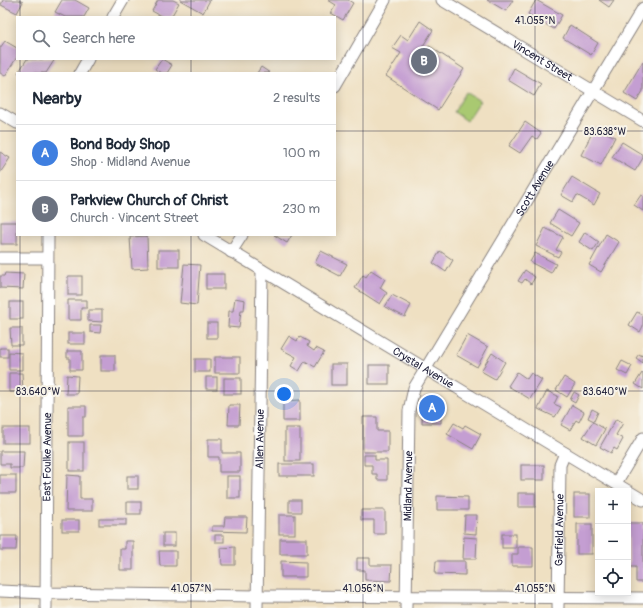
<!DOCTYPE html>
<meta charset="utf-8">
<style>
:root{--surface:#fff;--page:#f6f6f7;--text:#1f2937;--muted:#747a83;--line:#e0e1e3;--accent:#1f6fb2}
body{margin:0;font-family:Pangolin,sans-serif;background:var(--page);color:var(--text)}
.controls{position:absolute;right:12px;bottom:12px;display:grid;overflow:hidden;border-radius:0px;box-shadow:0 2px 10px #0003}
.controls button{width:36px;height:36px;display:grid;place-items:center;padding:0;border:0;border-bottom:1px solid var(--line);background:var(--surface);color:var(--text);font:20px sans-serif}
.you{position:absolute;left:284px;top:394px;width:14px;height:14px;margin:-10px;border:3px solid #fff;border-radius:50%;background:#1a73e8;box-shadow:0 0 0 6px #1a73e833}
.badge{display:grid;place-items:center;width:26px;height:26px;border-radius:50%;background:var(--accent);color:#fff;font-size:13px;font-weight:700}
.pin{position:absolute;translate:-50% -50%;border:2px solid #fff;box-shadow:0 1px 4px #0006}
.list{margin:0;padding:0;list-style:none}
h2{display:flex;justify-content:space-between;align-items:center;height:52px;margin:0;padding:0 16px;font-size:17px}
h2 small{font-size:13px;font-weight:400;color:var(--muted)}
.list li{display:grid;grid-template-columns:26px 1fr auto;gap:12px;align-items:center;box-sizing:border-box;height:56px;padding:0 16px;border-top:1px solid var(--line)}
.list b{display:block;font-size:15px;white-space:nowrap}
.list p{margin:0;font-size:13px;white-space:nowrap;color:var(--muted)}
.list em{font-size:13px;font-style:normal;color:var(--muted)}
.icon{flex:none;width:22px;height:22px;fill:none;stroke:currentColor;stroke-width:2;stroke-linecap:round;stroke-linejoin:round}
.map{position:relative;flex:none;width:643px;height:608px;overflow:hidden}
.search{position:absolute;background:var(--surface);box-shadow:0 2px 10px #0003;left:16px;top:16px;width:320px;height:44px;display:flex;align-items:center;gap:10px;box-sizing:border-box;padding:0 14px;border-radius:0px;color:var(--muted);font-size:15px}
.panel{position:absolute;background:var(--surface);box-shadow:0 2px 10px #0003;left:16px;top:72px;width:320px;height:164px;border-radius:0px}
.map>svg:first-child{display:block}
.green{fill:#a9c971;stroke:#667656}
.building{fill:#c49ed2}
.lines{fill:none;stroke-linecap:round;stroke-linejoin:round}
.minor-casing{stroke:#88817e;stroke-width:13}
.minor{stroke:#fff;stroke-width:11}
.ticks{fill:none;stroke:#22223b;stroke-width:1;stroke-opacity:0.45}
.labels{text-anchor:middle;stroke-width:4;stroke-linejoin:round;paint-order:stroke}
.street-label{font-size:11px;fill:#22223b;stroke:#f7f3e8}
.ticks-label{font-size:10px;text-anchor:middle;fill:#22223b;stroke:#f7f3e8;stroke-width:4;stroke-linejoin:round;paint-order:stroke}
</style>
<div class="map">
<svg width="643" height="608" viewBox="0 0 643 608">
<rect width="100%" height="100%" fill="#f7f3e8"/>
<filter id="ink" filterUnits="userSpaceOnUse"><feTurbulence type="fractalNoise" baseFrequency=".025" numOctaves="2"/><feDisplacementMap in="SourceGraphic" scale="8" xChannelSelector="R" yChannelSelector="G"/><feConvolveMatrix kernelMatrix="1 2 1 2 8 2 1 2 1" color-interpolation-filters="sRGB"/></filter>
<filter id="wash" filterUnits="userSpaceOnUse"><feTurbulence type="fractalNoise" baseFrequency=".012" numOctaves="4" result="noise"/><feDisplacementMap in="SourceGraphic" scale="16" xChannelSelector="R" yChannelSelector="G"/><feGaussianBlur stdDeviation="0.9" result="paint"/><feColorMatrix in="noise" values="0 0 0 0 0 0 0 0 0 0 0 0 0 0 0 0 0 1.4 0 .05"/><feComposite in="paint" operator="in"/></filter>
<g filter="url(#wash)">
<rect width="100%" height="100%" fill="#efe0c2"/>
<path class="green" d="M466,92L480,101L467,121L454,112Z"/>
<g id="blocks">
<g class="building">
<path d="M3,0H19L23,2L17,13L1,5Z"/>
<path d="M62,0H75L89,8L84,17H65L55,12Z"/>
<path d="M158,0H173L179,3L171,17H163L152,11Z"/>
<path d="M180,0H210L203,13Z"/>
<path d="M328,0H348L353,3L343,20L331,13L336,5Z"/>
<path d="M487,0H513L506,11Z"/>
<path d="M536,0L562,15L554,29L528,14Z"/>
<path d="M599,0H614L609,7Z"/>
<path d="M420,21L433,30L421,49L425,51L429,46L464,69L438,110L386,76L401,53L392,48L401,35L408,40Z"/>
<path d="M570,25L598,43L591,55L563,38Z"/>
<path d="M5,41L17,48V57L5,76L0,73V48Z"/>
<path d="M27,59H55L46,73H18Z"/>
<path d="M162,59L172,65L167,73H161L155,69Z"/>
<path d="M643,61V91L637,101L624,93Z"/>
<path d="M261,67L270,73H257Z"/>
<path d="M514,68L541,84L534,96L508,80Z"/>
<path d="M525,122L541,133L537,139L532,136L520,153L509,146Z"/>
<path d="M595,127L615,137L601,165L581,155Z"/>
<path d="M622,142L643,155V158L635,171L612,157Z"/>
<path d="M0,152L10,158L0,173Z"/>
<path d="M572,177L600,194L594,205L577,195L573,202L561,195Z"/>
<path d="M641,195L643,196V211L634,205Z"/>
<path d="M558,210L579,223L571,236L550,223Z"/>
<rect x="1" y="222" width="16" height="22"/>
<path d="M545,228L563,237L556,250L561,252L558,257L536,246Z"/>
<path d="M585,232L599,242L593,251L579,242Z"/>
<path d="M606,234L619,242L601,272L589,265Z"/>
<path d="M274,235H292L287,243Z"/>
<path d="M147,236L148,268L132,269L130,237Z"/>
<rect x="158" y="250" width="21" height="17"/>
<path d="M321,251L347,264L340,276L315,263Z"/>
<path d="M440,251L453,260L446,272L433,263Z"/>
<path d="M535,253L556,264L551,273L530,262Z"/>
<path d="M184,264L200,265L197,305L180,303Z"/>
<path d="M371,270L385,279L380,288L387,293L380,304L355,288L363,275L366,277Z"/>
<path d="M525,270L535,277L531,284L525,279L522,283L518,281Z"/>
<path d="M5,273L24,274L23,289L0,288V276H4Z"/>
<rect x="206" y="274" width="18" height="15"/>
<rect x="68" y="276" width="14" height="19"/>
<path d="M392,295L411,305L405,317L385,307Z"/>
<path d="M235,298L245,300L244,310H241L239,328L228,327L229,311H233Z"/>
<path d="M68,300H87V308H81V320H68Z"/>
<rect x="10" y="302" width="13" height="17"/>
<path d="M88,310H102V322L88,321Z"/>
<path d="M637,312L643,315V326L640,332L629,325Z"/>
<rect x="207" y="323" width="10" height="15"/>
<path d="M90,325H101L100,333L90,332Z"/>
<path d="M10,328H22V345H11Z"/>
<rect x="68" y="333" width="17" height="11"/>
<path d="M467,335L488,347L477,367L456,355Z"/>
<path d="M289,336L297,341L300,337L309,342L307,346L314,351L316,348L324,352L315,367L305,361L299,371L291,366L296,357L281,349Z"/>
<rect x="0" y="348" width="8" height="9"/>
<path d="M67,351H82V370H70V358H67Z"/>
<path d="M9,352L22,353V370H9Z"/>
<path d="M492,353L505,362L495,379L481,371Z"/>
<path d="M639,354L642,356L643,354V363L636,358Z"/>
<rect x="101" y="355" width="14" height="16"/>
<rect x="215" y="357" width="25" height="16"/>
<rect x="195" y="359" width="15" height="13"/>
<path d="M622,361L632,366L627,375L617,370Z"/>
<rect x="331" y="364" width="16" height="21"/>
<rect x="369" y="365" width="20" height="19"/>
<path d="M517,372L527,379L531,373L542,380L530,399L508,386Z"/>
<path d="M9,373H22L23,392H9Z"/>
<path d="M642,373L643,374V389L635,384Z"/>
<path d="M67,375L78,376L77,394H66Z"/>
<rect x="206" y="377" width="11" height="12"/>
<path d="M564,377L575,384L567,397L556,390Z"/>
<rect x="224" y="378" width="17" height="16"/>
<path d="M547,391L558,396L554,404L561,407L555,417L538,409Z"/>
<path d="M574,392L579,395L575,403L570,400Z"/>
<path d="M423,397H441V423H422Z"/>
<path d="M300,400V421H283V401Z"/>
<path d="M229,405H240L239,425H228Z"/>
<path d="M572,405L584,412L579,422L576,420L570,430L561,425Z"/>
<path d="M68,406H86V417H83V436H68Z"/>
<path d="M592,409L598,412L594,421L588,418Z"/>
<path d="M363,417H377V431H388V452H363Z"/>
<path d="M616,419L623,423L616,435L623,439L617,450L614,448L611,453L600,447Z"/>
<path d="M593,422L605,429L596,445L583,437Z"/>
<path d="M454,423L463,428L465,425L481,434L473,449L447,434Z"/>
<rect x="3" y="428" width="27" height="15"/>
<rect x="285" y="428" width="15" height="33"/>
<path d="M208,439H222V453H240V472H219V457H208Z"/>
<rect x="69" y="442" width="15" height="29"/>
<path d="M0,451H24L23,468H10V464H0Z"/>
<path d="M364,455H375V460H387V480H377V474H372V465H364Z"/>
<rect x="279" y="464" width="35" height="12"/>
<rect x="521" y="465" width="23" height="15"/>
<rect x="0" y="475" width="16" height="18"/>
<path d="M67,475L80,476V499H92V511H66Z"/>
<rect x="127" y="476" width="11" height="13"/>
<rect x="227" y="476" width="13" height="22"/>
<rect x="518" y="493" width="17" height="14"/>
<rect x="574" y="494" width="16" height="23"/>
<path d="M437,496L468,497V510H437Z"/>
<rect x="289" y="500" width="12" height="12"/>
<rect x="127" y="502" width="14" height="12"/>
<path d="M361,510H385V534H374V520H361Z"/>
<rect x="279" y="515" width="16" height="19"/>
<path d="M465,515H477L476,534L464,533Z"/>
<path d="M225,517H247L246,532L212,531V526H224Z"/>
<rect x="99" y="519" width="27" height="6"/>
<rect x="62" y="520" width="17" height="11"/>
<path d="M628,523H643V582H636V567H629Z"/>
<rect x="577" y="524" width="15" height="30"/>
<rect x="163" y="533" width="12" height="13"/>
<rect x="502" y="534" width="14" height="14"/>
<rect x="215" y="535" width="9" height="7"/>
<path d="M0,536H17L16,550H0Z"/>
<path d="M464,537L477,538L476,559H463Z"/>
<rect x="280" y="539" width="27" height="15"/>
<path d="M125,541H133V570H120V549H125Z"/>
<path d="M235,547V565H222L221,548Z"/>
<path d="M518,547H533V566H512V554H518Z"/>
<path d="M159,551H176V566H160Z"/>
<path d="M357,558H370V565H392L391,581L365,580V570H357Z"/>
<path d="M281,561L306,562V577H281Z"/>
<path d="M436,561H465V575L435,574Z"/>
</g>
</g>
</g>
<g filter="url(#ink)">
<use href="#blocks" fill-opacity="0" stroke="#88817e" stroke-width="1"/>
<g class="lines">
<defs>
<g id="minor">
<path id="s1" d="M442,0L643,121"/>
<path d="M113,17L123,0"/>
<path d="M80,73L88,59"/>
<path d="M335,86L385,0"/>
<path d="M0,113L17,123"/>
<path id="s2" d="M204,235L643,500"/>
<path d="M231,252L242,235"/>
<path d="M0,258H47"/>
<path d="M616,483L643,438"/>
<path d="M0,591L46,593L257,596L643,598"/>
<path id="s3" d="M46,608L48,235"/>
<path id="s4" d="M257,608L262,270"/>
<path id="s5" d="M406,608L409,411L414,388L643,8"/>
<path id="s6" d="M558,608L560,465L565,453"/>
</g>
</defs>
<use href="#minor" class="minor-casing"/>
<use href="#minor" class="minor"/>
</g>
</g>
<path class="ticks" d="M20,0V17M191,0V17M363,0V608M535,0V608M20,59V73M191,59V73M0,131H17M335,131H643M20,235V608M191,235V608M0,391H643"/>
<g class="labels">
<g class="street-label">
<text dy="4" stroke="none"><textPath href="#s1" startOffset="117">Vincent Street</textPath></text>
<text dy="4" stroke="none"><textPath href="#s5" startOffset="454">Scott Avenue</textPath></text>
<text dy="4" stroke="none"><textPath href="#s2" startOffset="256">Crystal Avenue</textPath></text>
<text dy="4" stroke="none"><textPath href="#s4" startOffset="169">Allen Avenue</textPath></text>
<text dy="4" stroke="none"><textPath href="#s3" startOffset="151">East Foulke Avenue</textPath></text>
<text dy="4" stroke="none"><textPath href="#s5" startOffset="122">Midland Avenue</textPath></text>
<text dy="4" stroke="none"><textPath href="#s6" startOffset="78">Garfield Avenue</textPath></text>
</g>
</g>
<g class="ticks-label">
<text x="535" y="24">41.055°N</text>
<text x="605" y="135">83.638°W</text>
<text x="605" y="395">83.640°W</text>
<text x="38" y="395">83.640°W</text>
<text x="191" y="592">41.057°N</text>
<text x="363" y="592">41.056°N</text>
<text x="535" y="592">41.055°N</text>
</g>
</svg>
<div class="controls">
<button>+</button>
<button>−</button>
<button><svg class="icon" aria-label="locate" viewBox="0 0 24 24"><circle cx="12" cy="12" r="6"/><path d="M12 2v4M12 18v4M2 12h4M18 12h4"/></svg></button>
</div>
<div class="you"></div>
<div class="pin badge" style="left:432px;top:408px;background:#3f7fe0">A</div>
<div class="pin badge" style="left:424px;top:61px;background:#6b7280">B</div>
<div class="search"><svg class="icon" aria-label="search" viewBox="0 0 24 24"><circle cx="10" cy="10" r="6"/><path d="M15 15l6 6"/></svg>Search here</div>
<section class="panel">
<h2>Nearby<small>2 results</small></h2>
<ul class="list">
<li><span class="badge" style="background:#3f7fe0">A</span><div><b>Bond Body Shop</b><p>Shop · Midland Avenue</p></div><em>100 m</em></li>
<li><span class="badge" style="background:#6b7280">B</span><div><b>Parkview Church of Christ</b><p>Church · Vincent Street</p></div><em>230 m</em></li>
</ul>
</section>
</div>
